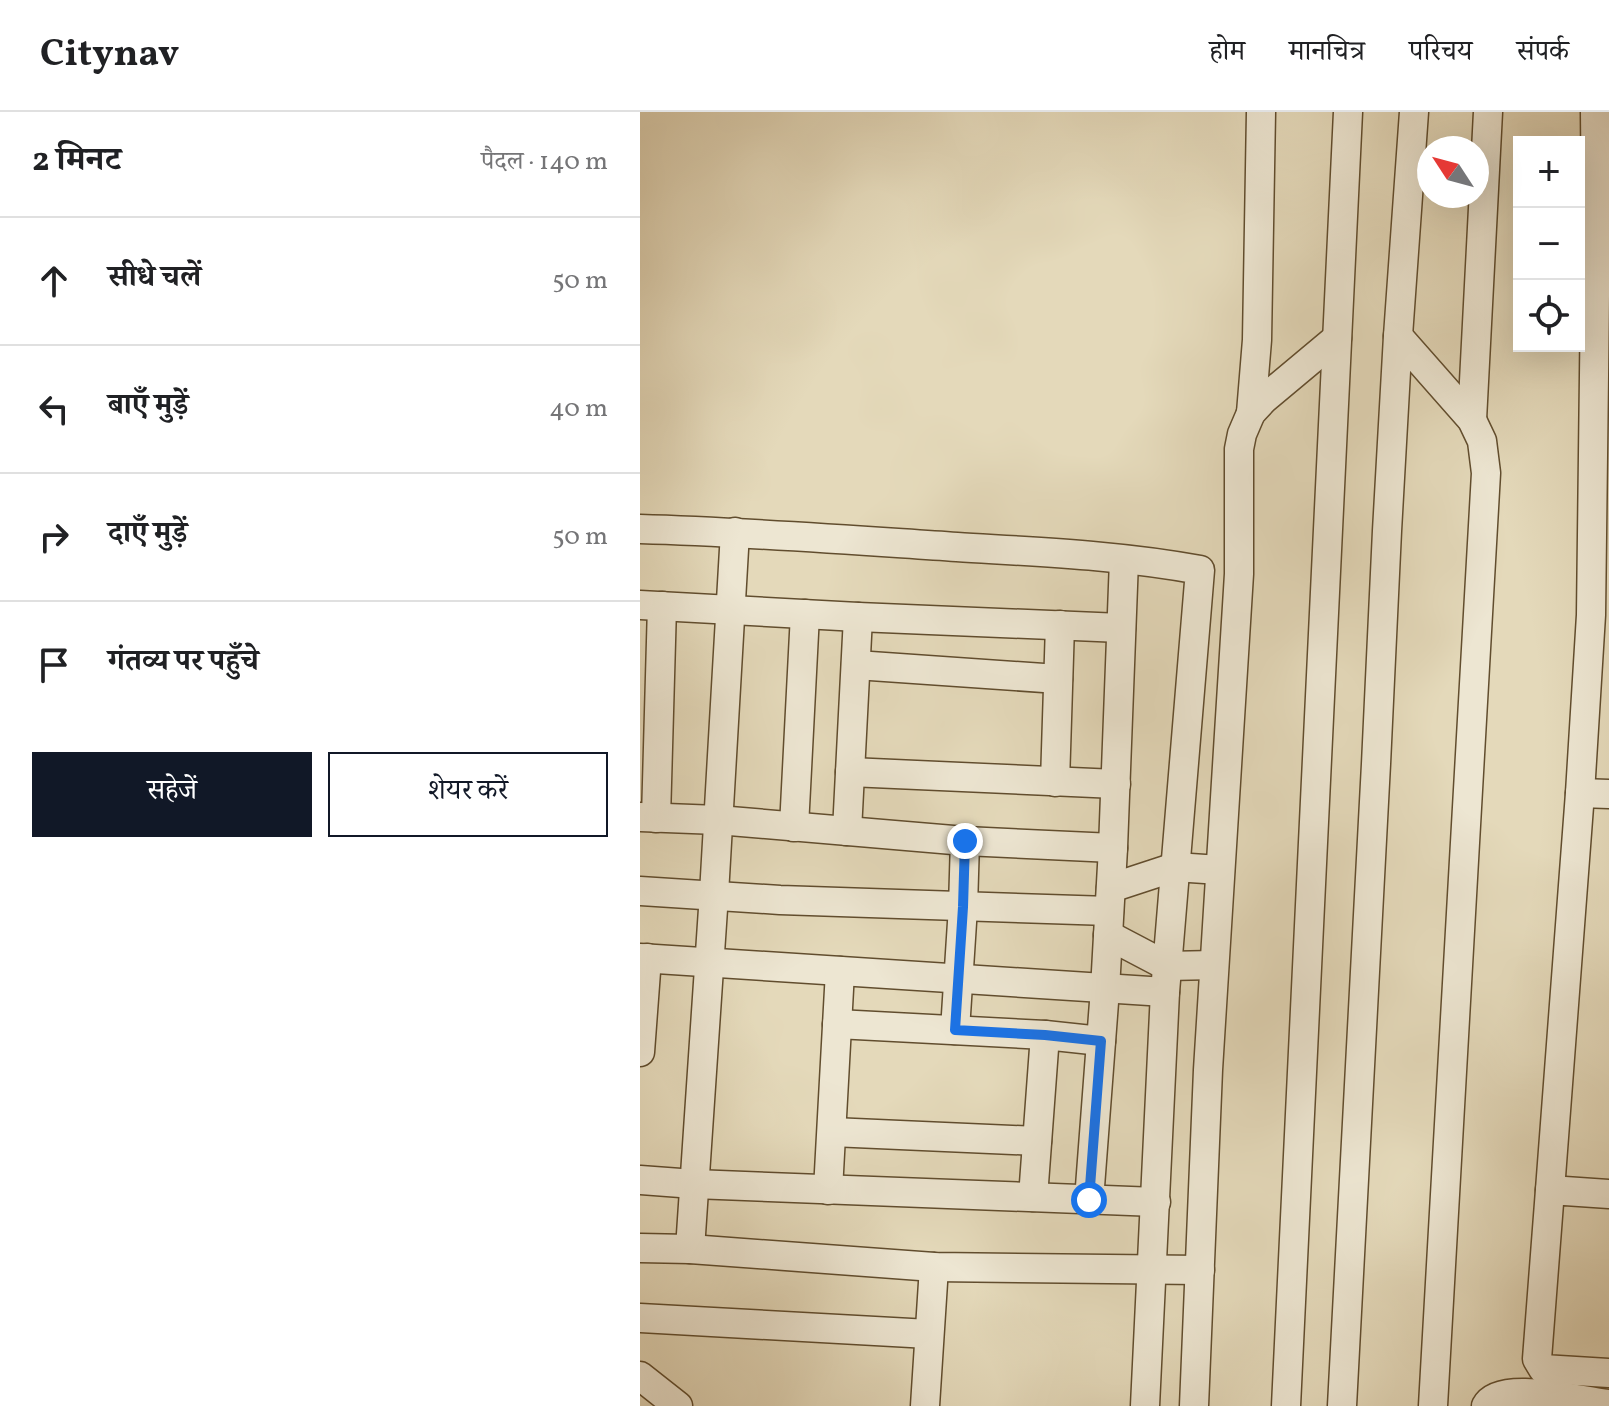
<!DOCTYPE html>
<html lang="hi">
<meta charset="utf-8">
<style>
:root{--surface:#fff;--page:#f2f2f2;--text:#202124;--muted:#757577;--line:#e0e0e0;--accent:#111827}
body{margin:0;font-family:Vollkorn,"Noto Serif Devanagari",serif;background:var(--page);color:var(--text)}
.controls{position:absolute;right:24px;top:24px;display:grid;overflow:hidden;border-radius:0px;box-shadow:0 8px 32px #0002}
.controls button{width:72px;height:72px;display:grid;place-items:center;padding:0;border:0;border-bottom:2px solid var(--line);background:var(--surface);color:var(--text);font:40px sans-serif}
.compass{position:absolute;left:777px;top:24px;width:72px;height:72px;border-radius:50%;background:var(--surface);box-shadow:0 8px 32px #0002;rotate:306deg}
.stop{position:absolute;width:24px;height:24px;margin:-18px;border:6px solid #1a73e8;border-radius:50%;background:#fff}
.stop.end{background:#1a73e8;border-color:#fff;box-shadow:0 2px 8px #0008}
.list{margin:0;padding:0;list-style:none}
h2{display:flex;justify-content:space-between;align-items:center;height:104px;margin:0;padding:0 32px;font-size:34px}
h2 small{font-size:26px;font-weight:400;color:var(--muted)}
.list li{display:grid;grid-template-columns:52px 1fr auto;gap:24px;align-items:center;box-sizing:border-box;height:128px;padding:0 32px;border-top:2px solid var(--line)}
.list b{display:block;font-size:30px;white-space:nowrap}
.list em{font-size:26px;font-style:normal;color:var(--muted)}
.actions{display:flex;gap:16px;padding:24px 32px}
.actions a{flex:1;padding:18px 0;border:2px solid var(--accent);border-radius:0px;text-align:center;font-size:28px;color:var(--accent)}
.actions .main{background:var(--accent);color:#fff}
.icon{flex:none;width:44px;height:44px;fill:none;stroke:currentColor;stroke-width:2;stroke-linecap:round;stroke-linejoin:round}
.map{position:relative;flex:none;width:969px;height:1294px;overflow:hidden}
header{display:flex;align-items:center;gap:48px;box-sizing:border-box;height:112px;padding:0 40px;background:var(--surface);border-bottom:2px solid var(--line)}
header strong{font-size:38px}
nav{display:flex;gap:44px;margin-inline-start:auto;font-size:28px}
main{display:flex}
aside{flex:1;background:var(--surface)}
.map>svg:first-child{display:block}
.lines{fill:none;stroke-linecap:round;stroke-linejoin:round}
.minor-casing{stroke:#614d2e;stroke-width:31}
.minor{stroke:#ede6d2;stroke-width:28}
.route{stroke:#1a73e8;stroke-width:10}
</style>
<header>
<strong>Citynav</strong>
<nav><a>होम</a><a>मानचित्र</a><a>परिचय</a><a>संपर्क</a></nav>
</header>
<main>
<aside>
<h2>2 मिनट<small>पैदल · 140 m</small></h2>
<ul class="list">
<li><svg class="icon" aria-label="ahead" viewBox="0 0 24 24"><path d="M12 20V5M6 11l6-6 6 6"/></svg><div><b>सीधे चलें</b></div><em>50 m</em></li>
<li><svg class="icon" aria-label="left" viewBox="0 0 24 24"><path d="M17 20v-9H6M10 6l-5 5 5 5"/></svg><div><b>बाएँ मुड़ें</b></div><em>40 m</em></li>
<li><svg class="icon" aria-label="right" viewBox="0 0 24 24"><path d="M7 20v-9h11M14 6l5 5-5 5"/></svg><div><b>दाएँ मुड़ें</b></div><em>50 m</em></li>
<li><svg class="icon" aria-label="arrive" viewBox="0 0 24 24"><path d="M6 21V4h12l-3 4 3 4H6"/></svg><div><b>गंतव्य पर पहुँचे</b></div></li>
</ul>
<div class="actions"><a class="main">सहेजें</a><a>शेयर करें</a></div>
</aside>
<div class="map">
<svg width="969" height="1294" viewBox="0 0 969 1294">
<rect width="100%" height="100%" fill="#e4d9ba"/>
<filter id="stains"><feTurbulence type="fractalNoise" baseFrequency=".0025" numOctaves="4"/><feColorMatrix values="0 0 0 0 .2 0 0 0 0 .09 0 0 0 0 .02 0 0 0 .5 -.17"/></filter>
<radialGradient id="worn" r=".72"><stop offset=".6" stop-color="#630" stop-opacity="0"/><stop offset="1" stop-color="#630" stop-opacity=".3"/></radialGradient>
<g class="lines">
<defs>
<g id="minor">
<path d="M758,224L832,308L842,329L846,361L793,1294"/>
<path d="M611,301L617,228L621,0"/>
<path d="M832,308L848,0"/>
<path d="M0,417C106,420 211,428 317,435C397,440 480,443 560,458L525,880L505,1294"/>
<path d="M0,493L218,505L481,516"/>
<path d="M216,553L418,567"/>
<path d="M210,660L476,672"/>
<path d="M415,670L420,513"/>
<path d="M940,681L969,682"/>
<path d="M0,705L78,708L325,729L473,736"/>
<path d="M16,706L22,494"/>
<path d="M154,715L165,502"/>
<path d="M207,719L218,505"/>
<path d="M471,776L535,755L580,758"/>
<path d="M0,779L140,788L469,799"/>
<path d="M468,823L527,854L574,853"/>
<path d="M0,846L525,880"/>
<path d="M197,912L405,923L461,929"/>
<path d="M315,918L323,795L325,729"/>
<path d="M0,940L7,846"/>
<path d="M192,1020L397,1029"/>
<path d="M0,1068L54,1072L516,1090"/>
<path d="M188,1078L200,859"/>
<path d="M910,1078L940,681L951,503L956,104L955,0"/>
<path d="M969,1082L910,1078L897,1247L903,1257L969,1261"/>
<path d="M393,1085L405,923"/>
<path d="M449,1088L465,877L473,736L484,448"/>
<path d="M0,1136L50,1137L294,1155L560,1158"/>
<path d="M50,1137L74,782L95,420"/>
<path d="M0,1206L289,1222"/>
<path d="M0,1264L38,1294"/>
<path d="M285,1294L294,1155"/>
<path d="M554,1294L568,958L599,462V337L602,322L611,301L624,287L697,226"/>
<path d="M646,1294L708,0"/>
<path d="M702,1294L736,652L747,419L758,224L774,0"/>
<path d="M846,1294C860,1267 942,1290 969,1292"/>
</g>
</defs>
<use href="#minor" class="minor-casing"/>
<use href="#minor" class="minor"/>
</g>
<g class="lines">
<path class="route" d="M325,729L323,795L315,918L405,923L461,929L449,1088"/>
</g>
<rect width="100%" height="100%" filter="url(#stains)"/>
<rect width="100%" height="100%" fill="url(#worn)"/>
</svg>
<div class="controls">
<button>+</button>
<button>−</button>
<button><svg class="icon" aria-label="locate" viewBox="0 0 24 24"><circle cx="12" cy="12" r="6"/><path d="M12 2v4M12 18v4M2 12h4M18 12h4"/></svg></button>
</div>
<svg class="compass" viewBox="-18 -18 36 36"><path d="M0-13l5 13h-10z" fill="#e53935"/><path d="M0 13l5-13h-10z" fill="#757577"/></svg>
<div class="stop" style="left:449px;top:1088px"></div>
<div class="stop end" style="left:325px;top:729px"></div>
</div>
</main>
